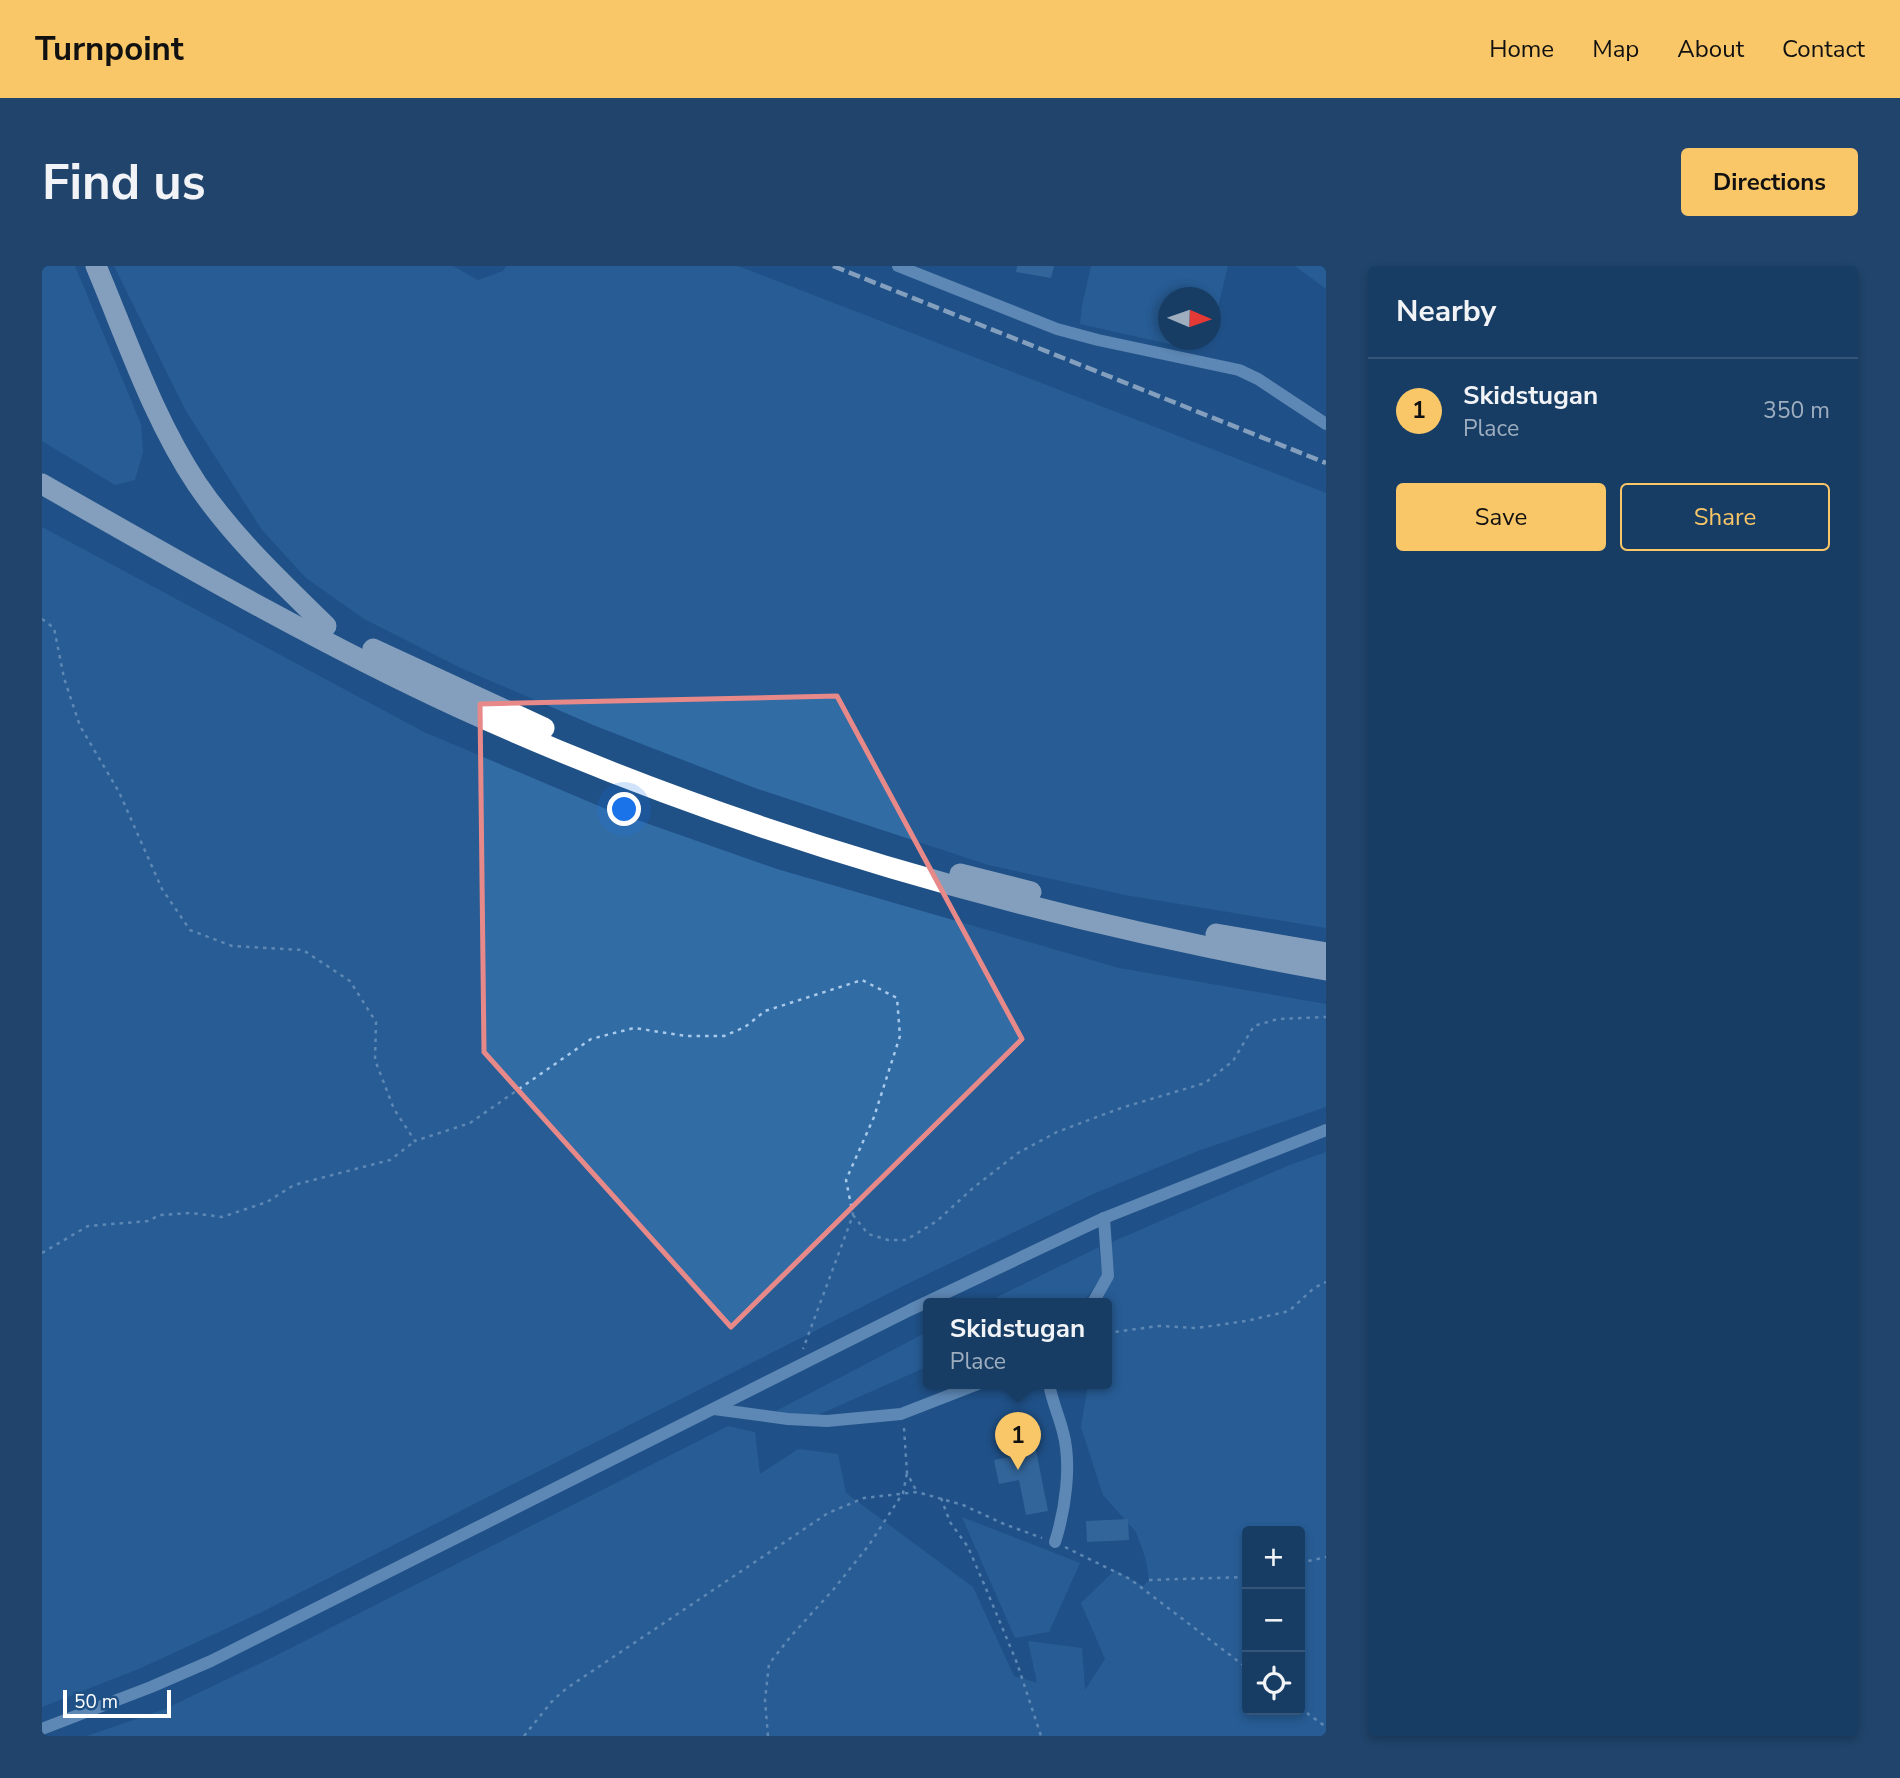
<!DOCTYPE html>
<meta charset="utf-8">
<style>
:root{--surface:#173d65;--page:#20446b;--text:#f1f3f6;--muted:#9eaebf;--line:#365679;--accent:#f9c768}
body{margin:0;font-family:"Nunito Sans",sans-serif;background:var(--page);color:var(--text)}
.controls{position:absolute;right:21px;bottom:21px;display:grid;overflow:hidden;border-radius:7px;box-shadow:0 4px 10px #0003}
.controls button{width:63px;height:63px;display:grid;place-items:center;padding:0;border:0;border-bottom:2px solid var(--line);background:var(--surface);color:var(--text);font:35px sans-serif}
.compass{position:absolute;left:1116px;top:21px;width:63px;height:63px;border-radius:50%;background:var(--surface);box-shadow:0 4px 10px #0003;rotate:92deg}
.scale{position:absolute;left:21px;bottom:18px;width:108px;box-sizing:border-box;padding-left:7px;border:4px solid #fff;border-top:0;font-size:19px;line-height:24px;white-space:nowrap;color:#fff;-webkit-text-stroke:5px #1f5187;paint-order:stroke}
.you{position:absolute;left:583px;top:544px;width:24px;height:24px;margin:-18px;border:5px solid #fff;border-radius:50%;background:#1a73e8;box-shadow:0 0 0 10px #1a73e833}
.badge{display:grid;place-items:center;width:46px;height:46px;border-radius:50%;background:var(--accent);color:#111;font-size:23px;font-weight:700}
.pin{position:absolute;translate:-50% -58px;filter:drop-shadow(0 2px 4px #0008)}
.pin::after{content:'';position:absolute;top:37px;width:24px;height:21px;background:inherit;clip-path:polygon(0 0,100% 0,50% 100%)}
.popup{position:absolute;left:881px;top:1032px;width:189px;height:91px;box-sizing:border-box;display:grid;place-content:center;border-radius:7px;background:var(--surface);filter:drop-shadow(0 2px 5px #0005);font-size:23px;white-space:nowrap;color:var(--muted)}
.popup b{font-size:26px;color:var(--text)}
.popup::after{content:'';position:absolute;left:50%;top:100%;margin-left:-14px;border:14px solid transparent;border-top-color:var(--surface)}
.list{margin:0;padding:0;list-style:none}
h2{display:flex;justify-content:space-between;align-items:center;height:91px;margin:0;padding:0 28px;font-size:30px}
h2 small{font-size:23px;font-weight:400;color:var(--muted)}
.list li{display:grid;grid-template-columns:46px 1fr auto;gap:21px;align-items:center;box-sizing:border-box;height:105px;padding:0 28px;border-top:2px solid var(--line)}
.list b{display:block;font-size:26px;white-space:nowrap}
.list p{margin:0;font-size:23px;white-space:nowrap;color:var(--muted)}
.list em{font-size:23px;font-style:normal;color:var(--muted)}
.actions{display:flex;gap:14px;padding:21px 28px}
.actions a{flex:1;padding:16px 0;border:2px solid var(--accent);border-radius:7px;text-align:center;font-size:24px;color:var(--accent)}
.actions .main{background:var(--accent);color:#111}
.icon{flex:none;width:38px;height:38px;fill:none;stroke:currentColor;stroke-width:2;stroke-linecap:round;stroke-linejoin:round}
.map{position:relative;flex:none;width:1284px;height:1470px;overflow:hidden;border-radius:7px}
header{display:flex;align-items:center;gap:42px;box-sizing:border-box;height:98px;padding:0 35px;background:var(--accent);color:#111}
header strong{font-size:33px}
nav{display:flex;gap:38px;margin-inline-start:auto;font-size:24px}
.intro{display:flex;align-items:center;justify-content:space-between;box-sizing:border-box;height:168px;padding:0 42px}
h1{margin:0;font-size:49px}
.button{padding:18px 32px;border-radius:7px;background:var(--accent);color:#111;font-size:24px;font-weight:700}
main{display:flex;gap:42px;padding:0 42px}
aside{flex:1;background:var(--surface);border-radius:7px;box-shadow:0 4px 10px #0003}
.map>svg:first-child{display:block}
.green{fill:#326ca4;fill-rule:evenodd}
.building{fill:#4b7eb1}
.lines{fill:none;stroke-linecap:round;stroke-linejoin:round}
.path{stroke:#a8c9ea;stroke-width:2.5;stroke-dasharray:3.5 5;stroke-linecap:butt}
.minor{stroke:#a8c9ea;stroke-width:12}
.highway{stroke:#fff;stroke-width:21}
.rail{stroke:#fff;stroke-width:4.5;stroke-dasharray:12 5;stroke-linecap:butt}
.marked{fill:none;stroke:#e88989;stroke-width:5;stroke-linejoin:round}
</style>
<header>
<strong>Turnpoint</strong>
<nav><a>Home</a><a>Map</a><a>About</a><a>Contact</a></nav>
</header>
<div class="intro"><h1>Find us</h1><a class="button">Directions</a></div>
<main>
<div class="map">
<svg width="1284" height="1470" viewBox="0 0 1284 1470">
<rect width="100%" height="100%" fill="#1f5187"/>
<g class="green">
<path d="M0,0H33L99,158L101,186L93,214L73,219L0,175Z"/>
<path d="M72,0H411L436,14L461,5L464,0H696L1284,227V662L1083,629L946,599L713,522L551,459L419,402L322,353L264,312L220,264L144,145Z"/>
<path d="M1049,0H1186L1174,49L1169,56L1168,32H1126V74H1154L1146,82L1038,58L1040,40Z"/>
<path d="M1253,0H1284V23Z"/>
<path d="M0,261L382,466L564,543L735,603L1077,702L1284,738V841L1156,885L1051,928L857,1022L218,1347L99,1402L0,1441Z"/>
<path d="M1284,886V1470H45L123,1443L231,1391L686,1160L713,1166L718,1208L756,1183L796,1188L804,1227L931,1321L972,1410L995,1417L986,1375L1040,1382L1043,1424L1063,1393L1039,1337L1073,1304L1101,1320L1107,1314L1104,1294L1094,1266L1061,1229L1039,1161L1046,1118H1065V1038H1059L1070,976L1245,900ZM1205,1265H1258V1444H1205Z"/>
<path d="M1057,981L1060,1010L1040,1038H941Z"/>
<path d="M887,1065V1100L769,1152L734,1145Z"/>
<path d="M920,1251L1038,1297L1007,1366L973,1372Z"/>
</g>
<g class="building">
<path d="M975,0H1012L1009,12L974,6Z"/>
<path d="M989,1159L1006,1245L984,1249L977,1214L957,1218L952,1194L973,1190L968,1163Z"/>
<path d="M1086,1253L1087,1274L1045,1276L1044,1255Z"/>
</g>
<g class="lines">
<g class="path">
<path d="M0,353L12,362L22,412L38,460L77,526L120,623L148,664L190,680L261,684L308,715L334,756L333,794L352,843L373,875L428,857L549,773L592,762L644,770H682L703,761L723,745L820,714L855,732L858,770L832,851L804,914L811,949L761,1083"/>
<path d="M811,949L826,968L846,974H864L895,955L931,922L976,887L1015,866L1079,842L1163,817L1191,795L1212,760L1236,753L1284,751"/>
<path d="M0,987L46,960L107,955L117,949L149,947L180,951L225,936L252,919L348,894L373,875"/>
<path d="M1065,1067L1117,1060L1155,1062L1204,1055L1247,1045L1272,1022L1284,1016"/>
<path d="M862,1162L865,1207L875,1226"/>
<path d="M899,1232L908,1256L926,1281L942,1318L975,1397L999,1470"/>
<path d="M1023,1281L1088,1313L1205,1402"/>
<path d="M1258,1297L1284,1291"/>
<path d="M1107,1314L1205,1311"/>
<path d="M1258,1442L1284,1461"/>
<path d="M482,1470L511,1434L525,1422L786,1247L822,1232L875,1226L921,1239L962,1258L1000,1272"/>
<path d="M726,1470L723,1434L727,1398L749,1370L791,1324L827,1279L861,1227L865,1207"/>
</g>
<g class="minor">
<path d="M856,0L1015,63L1056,74L1197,104L1216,113L1284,158"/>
<path d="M1050,1038L1066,1010L1062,952"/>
<path d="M1007,1118C1010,1135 1017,1150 1021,1166C1030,1199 1023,1245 1013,1276"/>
<path d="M672,1143L746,1153L785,1155L859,1148L936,1118"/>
<path d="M0,1463L109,1421L169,1395L868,1044L1062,952L1284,864"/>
</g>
<g class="highway">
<path d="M54,0C85,73 111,152 155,218C191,271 238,315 284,360"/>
<path d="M0,218C137,296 273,375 416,441C694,568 984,650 1284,704"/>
<path d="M331,383L502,462"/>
<path d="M918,608L989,626"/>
<path d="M1174,668L1284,687"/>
</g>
<path class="rail" d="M791,0L1284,197"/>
</g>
<path d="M0 0H1284V1470H0ZM795,430L980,773L689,1061L442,786L438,438Z" fill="#1f5187" fill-opacity=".55" fill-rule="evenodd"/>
<path class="marked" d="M795,430L980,773L689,1061L442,786L438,438Z"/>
</svg>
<div class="controls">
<button>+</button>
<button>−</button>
<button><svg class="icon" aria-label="locate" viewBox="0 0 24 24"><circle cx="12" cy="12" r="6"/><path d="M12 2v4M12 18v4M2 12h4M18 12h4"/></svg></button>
</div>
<svg class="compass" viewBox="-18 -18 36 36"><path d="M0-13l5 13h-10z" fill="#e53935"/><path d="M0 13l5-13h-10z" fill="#9eaebf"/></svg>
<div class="scale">50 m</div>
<div class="you"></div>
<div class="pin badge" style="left:976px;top:1204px">1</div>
<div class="popup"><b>Skidstugan</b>Place</div>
</div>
<aside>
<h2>Nearby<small></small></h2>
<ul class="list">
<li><span class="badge">1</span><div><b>Skidstugan</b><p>Place</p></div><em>350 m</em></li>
</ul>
<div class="actions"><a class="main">Save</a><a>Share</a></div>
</aside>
</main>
